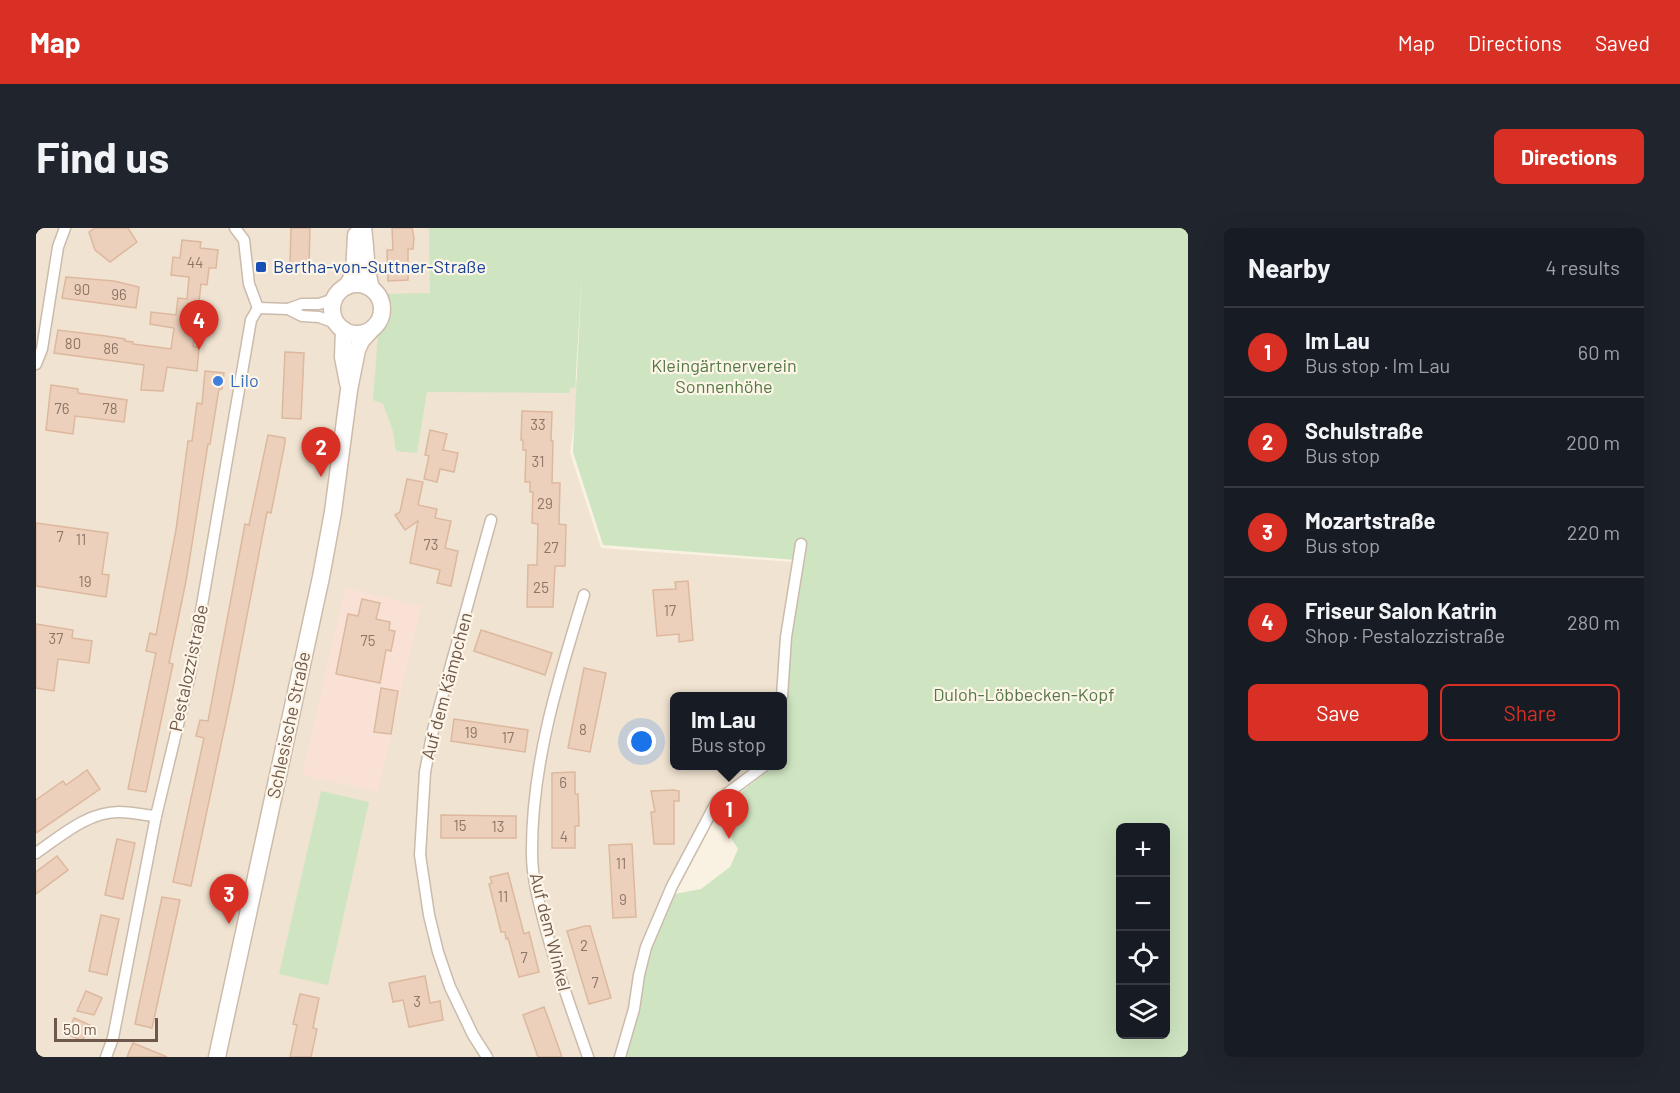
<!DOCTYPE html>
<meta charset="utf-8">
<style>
:root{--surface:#171b24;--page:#20242c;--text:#f1f3f6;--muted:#9ea1a6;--line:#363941;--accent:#d93025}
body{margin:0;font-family:Barlow,sans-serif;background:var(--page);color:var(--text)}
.controls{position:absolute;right:18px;bottom:18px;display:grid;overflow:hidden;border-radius:9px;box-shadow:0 6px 24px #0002}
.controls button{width:54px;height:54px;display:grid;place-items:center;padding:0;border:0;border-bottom:2px solid var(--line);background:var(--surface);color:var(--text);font:30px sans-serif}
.scale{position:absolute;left:18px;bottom:15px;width:104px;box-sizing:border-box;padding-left:6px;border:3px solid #6e584b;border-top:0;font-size:16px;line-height:21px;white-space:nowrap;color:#6e584b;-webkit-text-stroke:4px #fdf5e7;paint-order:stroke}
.you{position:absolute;left:606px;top:514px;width:21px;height:21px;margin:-15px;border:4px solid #fff;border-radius:50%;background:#1a73e8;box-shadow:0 0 0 9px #1a73e833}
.badge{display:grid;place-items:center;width:39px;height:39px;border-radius:50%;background:var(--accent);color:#fff;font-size:20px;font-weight:700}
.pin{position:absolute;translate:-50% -50px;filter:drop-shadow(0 2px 3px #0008)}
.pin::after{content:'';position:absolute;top:32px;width:21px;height:18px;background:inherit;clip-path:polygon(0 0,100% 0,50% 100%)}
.popup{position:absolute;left:634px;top:464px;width:117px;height:78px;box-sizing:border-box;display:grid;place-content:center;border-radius:9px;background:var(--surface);filter:drop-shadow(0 2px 4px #0005);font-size:20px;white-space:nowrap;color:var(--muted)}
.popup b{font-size:22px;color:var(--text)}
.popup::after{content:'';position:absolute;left:50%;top:100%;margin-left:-12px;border:12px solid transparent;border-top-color:var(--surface)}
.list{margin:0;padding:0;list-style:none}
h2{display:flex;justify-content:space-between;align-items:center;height:78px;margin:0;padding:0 24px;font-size:26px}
h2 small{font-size:20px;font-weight:400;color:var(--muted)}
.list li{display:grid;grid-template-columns:39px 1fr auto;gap:18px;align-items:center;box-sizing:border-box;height:90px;padding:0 24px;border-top:2px solid var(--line)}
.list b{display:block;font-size:22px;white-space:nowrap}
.list p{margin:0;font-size:20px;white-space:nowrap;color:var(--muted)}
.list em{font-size:20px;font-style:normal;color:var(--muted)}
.actions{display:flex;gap:12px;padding:18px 24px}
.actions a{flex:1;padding:14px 0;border:2px solid var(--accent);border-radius:9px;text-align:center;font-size:21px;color:var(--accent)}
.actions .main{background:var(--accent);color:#fff}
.icon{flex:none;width:33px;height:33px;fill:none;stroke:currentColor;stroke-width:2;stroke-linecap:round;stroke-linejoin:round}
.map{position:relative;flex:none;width:1152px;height:829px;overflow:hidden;border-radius:9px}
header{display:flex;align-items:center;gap:36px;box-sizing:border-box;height:84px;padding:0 30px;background:var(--accent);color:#fff}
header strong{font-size:28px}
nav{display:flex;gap:33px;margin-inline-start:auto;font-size:21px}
.intro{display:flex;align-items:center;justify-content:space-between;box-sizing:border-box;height:144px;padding:0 36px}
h1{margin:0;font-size:42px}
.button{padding:15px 27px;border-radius:9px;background:var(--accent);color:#fff;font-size:21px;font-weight:700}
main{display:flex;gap:36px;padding:0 36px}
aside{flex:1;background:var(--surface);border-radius:9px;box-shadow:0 6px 24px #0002}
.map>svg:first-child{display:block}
.residential{fill:#f0e3d1}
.commercial{fill:#f9e1d6}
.green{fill:#cfe5c2;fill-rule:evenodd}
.building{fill:#ecd0bc;stroke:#ddb89e;stroke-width:1.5}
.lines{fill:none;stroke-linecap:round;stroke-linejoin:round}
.minor-casing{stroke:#cbbbac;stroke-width:13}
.secondary-casing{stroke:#cebbaa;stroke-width:19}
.minor{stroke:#fff;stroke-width:10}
.secondary{stroke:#fff;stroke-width:16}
.transit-dot{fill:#1a4fb4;stroke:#fdf5e7;stroke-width:2}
.shop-dot{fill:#3f7fe0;stroke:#fdf5e7;stroke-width:2}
.labels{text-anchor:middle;stroke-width:4.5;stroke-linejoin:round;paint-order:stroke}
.number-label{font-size:15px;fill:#8e7667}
.transit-label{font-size:18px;fill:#164399;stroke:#fdf5e7;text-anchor:start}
.park-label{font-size:18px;fill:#547947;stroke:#fdf5e7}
.shop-label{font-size:18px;fill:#366cbe;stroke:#fdf5e7;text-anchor:start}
.street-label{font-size:18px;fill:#6e584b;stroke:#fdf5e7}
</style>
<header>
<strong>Map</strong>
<nav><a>Map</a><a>Directions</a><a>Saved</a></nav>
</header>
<div class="intro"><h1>Find us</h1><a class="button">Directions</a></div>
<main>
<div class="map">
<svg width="1152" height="829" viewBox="0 0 1152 829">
<rect width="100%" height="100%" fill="#f9f1e1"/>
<path class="residential" d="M0,0H495L543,161L534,225L565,320L757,334L743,468H639V538H725L680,571L607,715L581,829H0Z"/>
<path class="commercial" d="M309,360L385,378L342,564L266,547Z"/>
<g class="green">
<path d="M393,0H1152V829H587L612,718L634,667L665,661L694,639L702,621L680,585L737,538H747V514L760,332L567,317L537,224L546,47L539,160H534V165L391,164L381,225L360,223L357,203L347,176L337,172L345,66L394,65ZM1084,600H1130V806H1084Z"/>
<path d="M285,563L333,574L292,757L243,746Z"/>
</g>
<g class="building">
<path d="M59,0H92L101,14L74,34L59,22L53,4Z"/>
<path d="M255,0H274L273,37L254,36Z"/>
<path d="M356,0H376L378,10L377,21H372V52L352,53L351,22H357Z"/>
<path d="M146,12L165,14L164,20L182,22L180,40H173L171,57L165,56L162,83L168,86L167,95L160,97L157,118L163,120L161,143L131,139L127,163L105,162L108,137L18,125L22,102L70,108L89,111V113L97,114V116L135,121L138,100L114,96L115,84L140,87L142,70L151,71L153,49L135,47L137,29L144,30Z"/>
<path d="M30,49L78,53L103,59L100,80L26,70Z"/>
<path d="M249,124L268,125L265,191L246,190Z"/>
<path d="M169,143L188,145L186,161H183L174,216H172L150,353L133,435L137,436L110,564L92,561L120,425L110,423L114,405L120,407L140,302L152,213H156L161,175L166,176Z"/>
<path d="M15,157L42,161V165L91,172L88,194L39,188L37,206L10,202Z"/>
<path d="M486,183L516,184L515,213H517L516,255H524L523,296L530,297L529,338H519L517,379H491L492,337H501L502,296L496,295L497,264H494V254H489L490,222H487V212H485Z"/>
<path d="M394,202L411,206L407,222L422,225L418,244L404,241L401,254L388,251L393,228L389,227Z"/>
<path d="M232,207L249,210V215L235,285L231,284L196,465L155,658L137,654L168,510L160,508L164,492L172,493L209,296L213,297Z"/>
<path d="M371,251L387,254L382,277L401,281L399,290L415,293L409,320L422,323L415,358L401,355L404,342L374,335L382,293L369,302L359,287L364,284Z"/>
<path d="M0,295L72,305L66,346L73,347L70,369L0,358Z"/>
<path d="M652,353L657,412L643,414V406L621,408L617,362L640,361L639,354Z"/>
<path d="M326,371L344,375L340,391L354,394L353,402L359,403L355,423L350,422L344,455L300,446L312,386L322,388Z"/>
<path d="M0,396L37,402L36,410L56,413L53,435L22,431L18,463L0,460Z"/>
<path d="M445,402L516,425L509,447L438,423Z"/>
<path d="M548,440L570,445L554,524L532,520Z"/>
<path d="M345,460L362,463L355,506L338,504Z"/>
<path d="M418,491L492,502L489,524L415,513Z"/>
<path d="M51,542L64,561L0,605V572L27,553L30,557Z"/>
<path d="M539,544V566H542L543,598H539V620H516V545Z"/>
<path d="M638,562L643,563V573H638V616H618L615,584H619L615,563Z"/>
<path d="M405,587L480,588V610H405Z"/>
<path d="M81,611L99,615L87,671L69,667Z"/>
<path d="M596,616L600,689L577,690L573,617Z"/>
<path d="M21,628L32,642L0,666V644Z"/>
<path d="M472,645L488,706L493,704L503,744L483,749L472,710L470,711L469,704H465L453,656L456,655L454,649Z"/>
<path d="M126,669L144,672L116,800L99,796Z"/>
<path d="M65,687L83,691L71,747L53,743Z"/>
<path d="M549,698H554L575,770L553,776L531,703Z"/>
<path d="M389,748L394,775L404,773L407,792L373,799L367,772L357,774L353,755Z"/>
<path d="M50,763L66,770L58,787L41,783Z"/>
<path d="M264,766L283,770L277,800L281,801L275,829H254L261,797L257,796Z"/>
<path d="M508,779L515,798L526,829H502L487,787Z"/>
<path d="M38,790L54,797L46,813L31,806Z"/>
<path d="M97,815L131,829H91Z"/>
</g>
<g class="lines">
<defs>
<g id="minor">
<path d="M199,0L208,12L213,56L222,80"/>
<path d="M222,80L252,81L266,88L283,89L302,96"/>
<path d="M252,81L266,76H283L298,71"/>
<path d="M0,136L6,121L22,19L29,0"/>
<path d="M548,367C522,451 495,538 496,626C496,650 503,675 509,698C521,743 537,786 552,829"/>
<path d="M746,468L750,409L765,316"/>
<path d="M0,625C25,608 51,584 83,584C95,584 108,587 120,588"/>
<path d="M70,829L77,810L120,588L154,447L215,92L222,80"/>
<path d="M451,829L437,807L414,759L402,724L393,687L384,627L389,544L397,502L455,292"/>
<path d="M584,829L598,781L603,747L610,719L636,658L681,573L728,538"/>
</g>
<g id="secondary">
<path d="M327,0C330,20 329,41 335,60"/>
<circle cx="321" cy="81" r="25"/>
<path d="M311,58L318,46L320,7"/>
<path d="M308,102L307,129L312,155"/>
<path d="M181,829L285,349L297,284L313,162L321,122L325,113L334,103"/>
</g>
</defs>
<use href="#minor" class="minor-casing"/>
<use href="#secondary" class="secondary-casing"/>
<use href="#minor" class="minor"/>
<use href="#secondary" class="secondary"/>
</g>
<rect class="transit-dot" x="219" y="33" width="12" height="12" rx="3"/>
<circle class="shop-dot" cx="182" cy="153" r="6"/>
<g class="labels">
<g class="number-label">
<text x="159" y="40">44</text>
<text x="46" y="67">90</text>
<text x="83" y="72">96</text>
<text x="37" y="121">80</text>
<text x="75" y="126">86</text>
<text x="26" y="186">76</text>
<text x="74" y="186">78</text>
<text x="502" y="202">33</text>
<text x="502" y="239">31</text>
<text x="509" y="281">29</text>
<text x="24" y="314">7</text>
<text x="45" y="317">11</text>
<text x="395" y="322">73</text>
<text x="515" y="325">27</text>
<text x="49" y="359">19</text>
<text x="505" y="365">25</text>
<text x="634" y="388">17</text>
<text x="20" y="416">37</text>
<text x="332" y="418">75</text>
<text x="547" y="507">8</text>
<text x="435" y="510">19</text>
<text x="472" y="515">17</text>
<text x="527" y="560">6</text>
<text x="424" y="603">15</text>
<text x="462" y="604">13</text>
<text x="528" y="614">4</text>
<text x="585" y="641">11</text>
<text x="467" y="674">11</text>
<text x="587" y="677">9</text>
<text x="548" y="723">2</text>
<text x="488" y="735">7</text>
<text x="559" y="760">7</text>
<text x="381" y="779">3</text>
</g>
<g class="transit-label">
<text x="237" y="45">Bertha-von-Suttner-Straße</text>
</g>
<g class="park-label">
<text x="688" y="144">Kleingärtnerverein<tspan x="688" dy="21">Sonnenhöhe</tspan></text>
<text x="988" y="473">Duloh-Löbbecken-Kopf</text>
</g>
<g class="shop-label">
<text x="194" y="159">Lilo</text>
</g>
<g class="street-label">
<text transform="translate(153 440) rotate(-78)" y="6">Pestalozzistraße</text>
<text transform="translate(411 458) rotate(-75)" y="6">Auf dem Kämpchen</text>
<text transform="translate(253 497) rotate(-78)" y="6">Schlesische Straße</text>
<text transform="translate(514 704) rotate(76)" y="6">Auf dem Winkel</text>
</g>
</g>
</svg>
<div class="controls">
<button>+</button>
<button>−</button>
<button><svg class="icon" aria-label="locate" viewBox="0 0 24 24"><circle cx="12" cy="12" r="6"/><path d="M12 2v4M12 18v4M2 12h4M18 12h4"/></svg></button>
<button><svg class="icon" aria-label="layers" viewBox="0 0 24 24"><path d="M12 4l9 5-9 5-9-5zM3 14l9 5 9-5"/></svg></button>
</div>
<div class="scale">50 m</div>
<div class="you"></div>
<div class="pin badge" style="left:693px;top:611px">1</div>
<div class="popup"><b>Im Lau</b>Bus stop</div>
<div class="pin badge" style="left:285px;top:249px">2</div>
<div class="pin badge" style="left:193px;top:696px">3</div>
<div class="pin badge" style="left:163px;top:122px">4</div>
</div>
<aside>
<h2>Nearby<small>4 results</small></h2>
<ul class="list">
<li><span class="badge">1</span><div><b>Im Lau</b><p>Bus stop · Im Lau</p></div><em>60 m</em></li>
<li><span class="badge">2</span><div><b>Schulstraße</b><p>Bus stop</p></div><em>200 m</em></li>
<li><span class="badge">3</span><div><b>Mozartstraße</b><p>Bus stop</p></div><em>220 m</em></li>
<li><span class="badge">4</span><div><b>Friseur Salon Katrin</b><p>Shop · Pestalozzistraße</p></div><em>280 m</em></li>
</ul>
<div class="actions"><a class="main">Save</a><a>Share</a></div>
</aside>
</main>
